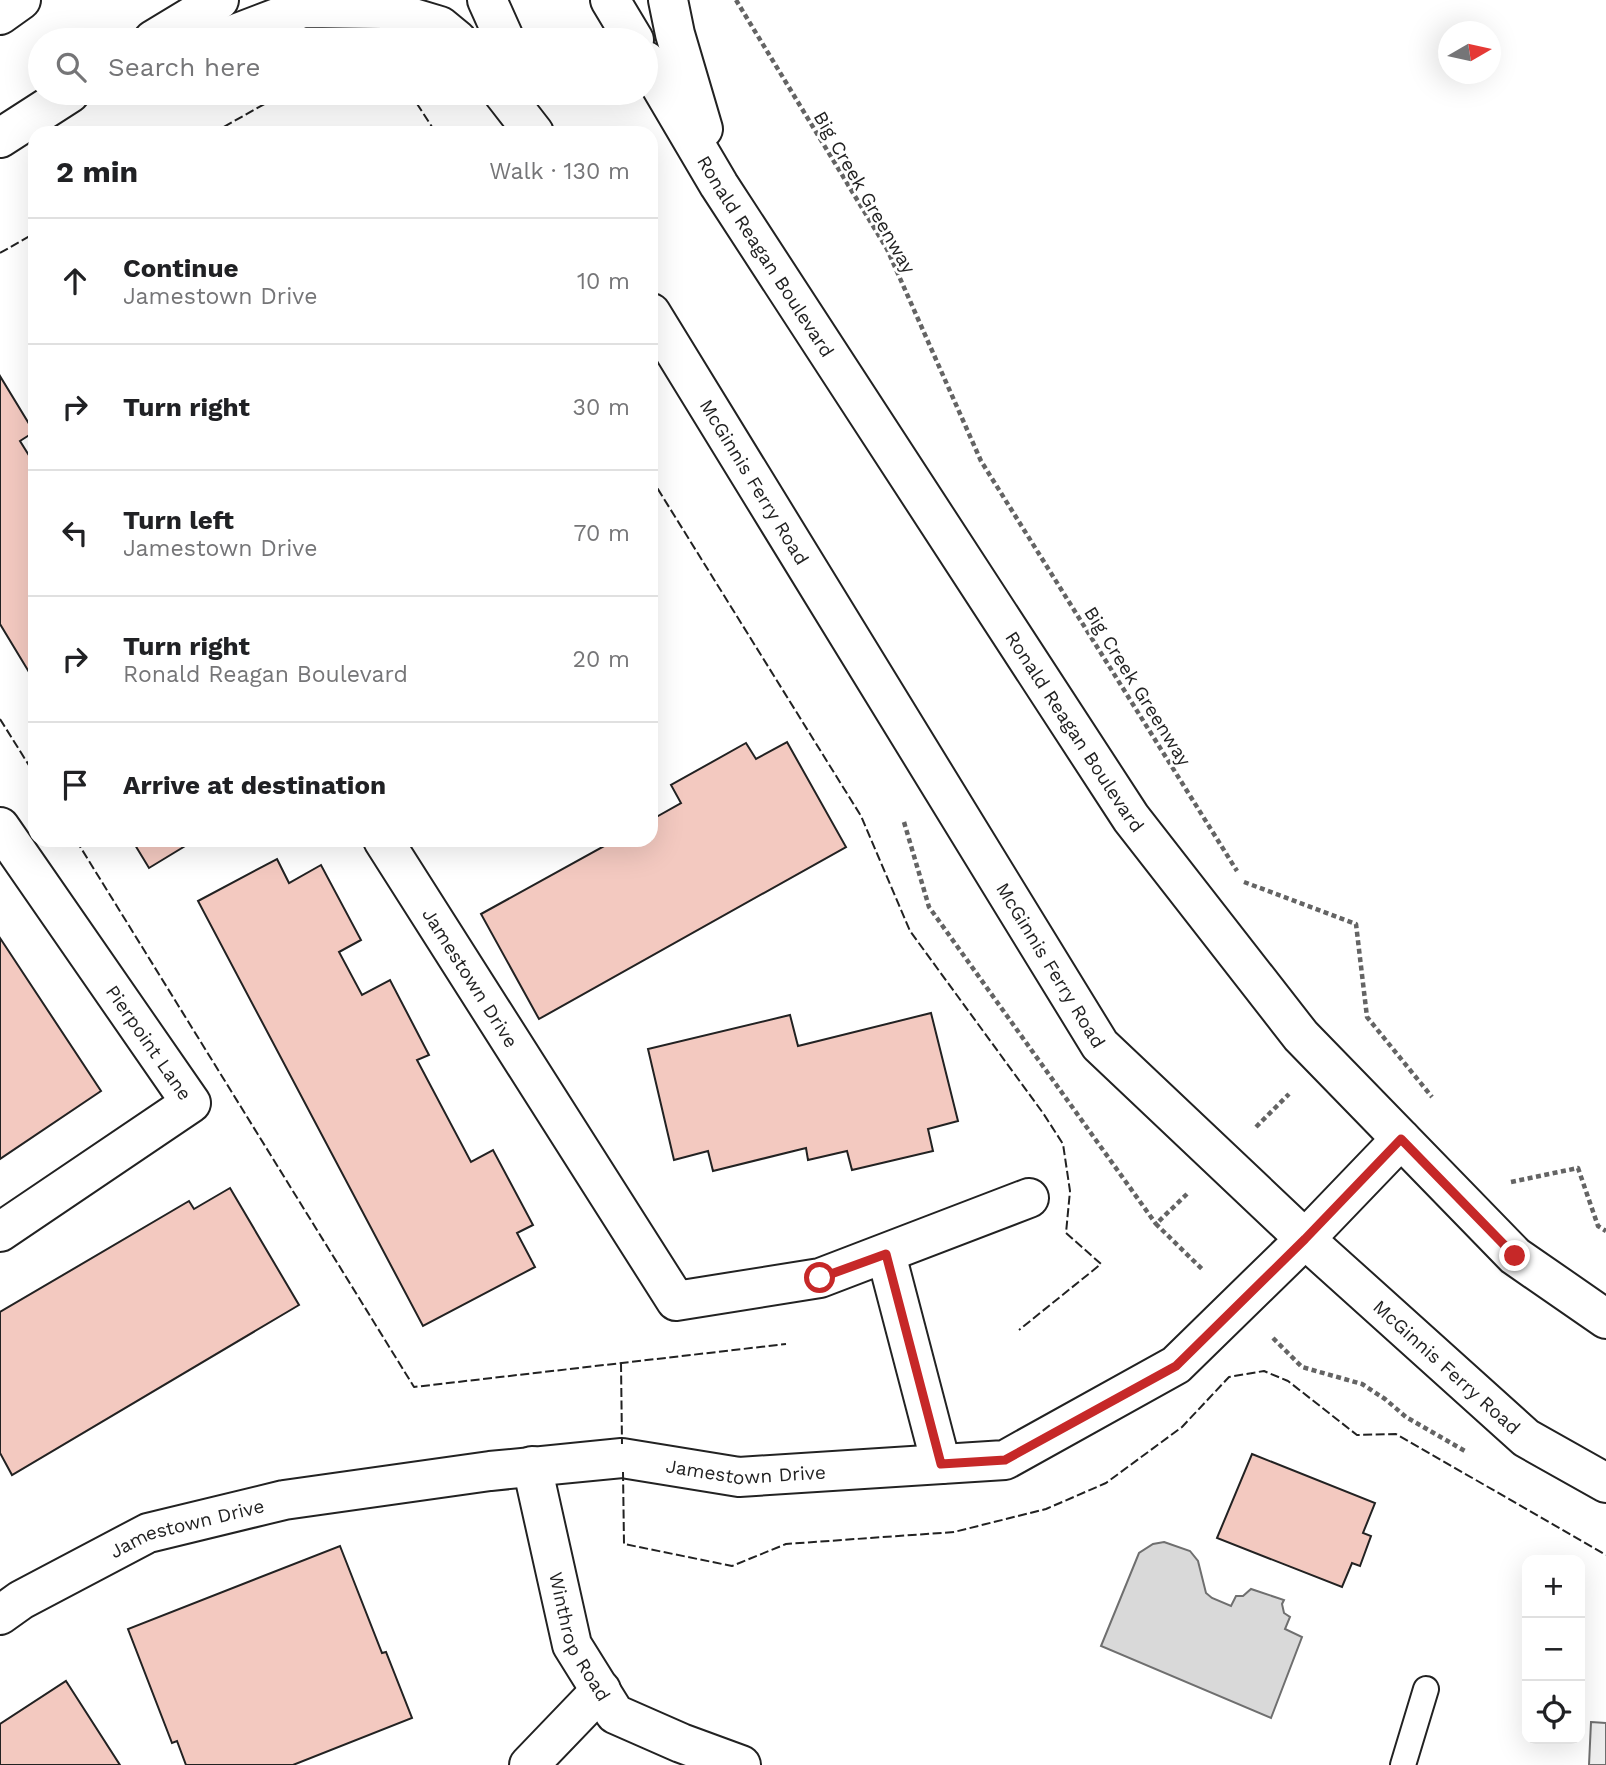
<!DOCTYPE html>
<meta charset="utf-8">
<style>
:root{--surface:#fff;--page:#f2f2f2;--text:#202124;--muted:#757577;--line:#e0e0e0}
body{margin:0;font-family:"Work Sans",sans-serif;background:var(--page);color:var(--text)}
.controls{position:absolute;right:21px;bottom:21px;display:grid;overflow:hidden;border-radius:14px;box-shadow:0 7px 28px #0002}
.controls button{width:63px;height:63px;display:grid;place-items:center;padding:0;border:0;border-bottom:2px solid var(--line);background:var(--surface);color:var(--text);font:35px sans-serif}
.compass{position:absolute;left:1438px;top:21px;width:63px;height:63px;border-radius:50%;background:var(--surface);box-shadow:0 7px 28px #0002;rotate:81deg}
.stop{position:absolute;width:21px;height:21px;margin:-16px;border:5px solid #c62828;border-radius:50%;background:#fff}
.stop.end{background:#c62828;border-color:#fff;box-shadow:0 2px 7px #0008}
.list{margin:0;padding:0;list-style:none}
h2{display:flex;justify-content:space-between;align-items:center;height:91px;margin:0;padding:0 28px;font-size:30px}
h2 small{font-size:23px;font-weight:400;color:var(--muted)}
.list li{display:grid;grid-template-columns:46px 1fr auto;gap:21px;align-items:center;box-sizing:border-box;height:126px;padding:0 28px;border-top:2px solid var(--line)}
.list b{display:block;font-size:26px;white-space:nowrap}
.list p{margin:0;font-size:23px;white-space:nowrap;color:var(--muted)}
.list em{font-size:23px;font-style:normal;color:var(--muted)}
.icon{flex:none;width:38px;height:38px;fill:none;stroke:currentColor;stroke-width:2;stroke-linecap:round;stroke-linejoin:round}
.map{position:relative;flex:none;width:1606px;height:1765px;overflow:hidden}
.search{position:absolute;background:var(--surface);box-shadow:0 7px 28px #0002;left:28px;top:28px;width:630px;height:77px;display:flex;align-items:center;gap:18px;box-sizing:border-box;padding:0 24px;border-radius:38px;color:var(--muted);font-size:26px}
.panel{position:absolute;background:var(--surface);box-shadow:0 7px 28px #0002;left:28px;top:126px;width:630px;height:721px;border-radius:21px}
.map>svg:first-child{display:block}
.green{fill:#eee;stroke:#6f6f6f;stroke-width:2}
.water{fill:#d9d9d9;stroke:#6f6f6f;stroke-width:2}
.building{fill:#f3c9c0;stroke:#222;stroke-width:2}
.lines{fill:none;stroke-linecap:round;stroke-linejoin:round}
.lane-casing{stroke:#222;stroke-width:28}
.street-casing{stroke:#222;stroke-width:42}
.secondary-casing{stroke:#222;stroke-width:42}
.path{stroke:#646464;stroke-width:4.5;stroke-dasharray:5 3.5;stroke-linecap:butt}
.lane{stroke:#fff;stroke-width:24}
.street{stroke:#fff;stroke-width:38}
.secondary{stroke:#fff;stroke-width:38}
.fence{stroke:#222;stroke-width:2;stroke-dasharray:9 3.5;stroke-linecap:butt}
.route{stroke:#c62828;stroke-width:9}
.labels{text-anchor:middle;stroke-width:5;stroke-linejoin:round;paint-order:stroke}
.street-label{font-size:19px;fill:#222;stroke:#fff}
</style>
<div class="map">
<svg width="1606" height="1765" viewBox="0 0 1606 1765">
<rect width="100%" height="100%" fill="#fff"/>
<path class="green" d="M1591,1722L1606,1723V1765H1589Z"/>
<path class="water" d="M1164,1542L1190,1551L1198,1561L1206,1593L1212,1598L1231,1606L1236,1596H1243L1251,1589L1284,1600L1282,1604L1284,1613L1290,1617L1285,1629L1302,1637L1271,1718L1101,1646L1139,1553L1153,1544Z"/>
<g class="building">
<path d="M0,376L34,432L20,441L35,465V682L0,624Z"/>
<path d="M787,742L846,847L539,1019L481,914L615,840H651V820L681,803L671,785L746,743L756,759Z"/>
<path d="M132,840H195L149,868Z"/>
<path d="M277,859L289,883L321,865L361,940L339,952L362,995L390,980L429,1055L417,1060L471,1162L493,1150L533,1225L517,1233L535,1267L423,1326L198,901Z"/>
<path d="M0,938L101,1091L0,1159Z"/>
<path d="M931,1013L958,1121L928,1129L933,1151L852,1170L847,1151L808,1160L806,1148L713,1171L708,1151L674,1160L648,1049L790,1015L798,1046Z"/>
<path d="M230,1188L299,1305L12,1475L0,1453V1312L189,1201L194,1209Z"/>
<path d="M1252,1454L1375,1503L1363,1533L1371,1536L1360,1566L1352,1563L1342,1587L1217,1538Z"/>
<path d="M340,1546L382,1653L386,1652L412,1718L293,1765H186L177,1741L172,1743L128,1629Z"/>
<path d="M66,1681L120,1765H0V1724Z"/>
</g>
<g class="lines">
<defs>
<path id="lane" d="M1403,1765L1426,1689"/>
<g id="street">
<path id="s1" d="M0,827L191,1103L0,1232"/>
<path id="s2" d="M383,840L676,1301L820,1278L1029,1198"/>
<path d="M886,1254L941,1464"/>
<path id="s3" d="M532,1466L572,1645L615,1714L681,1743L741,1765"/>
<path id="s4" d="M0,1615L21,1600L148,1533L284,1500L490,1471L622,1458L739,1477L1005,1460L1176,1365L1305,1239L1401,1139"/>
<path d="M529,1765L601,1690"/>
</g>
<g id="secondary">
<path d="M487,0L505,40"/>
<path d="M610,0L634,40"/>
<path d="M668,0L675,34L703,129"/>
<path d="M0,15L21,0"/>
<path d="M153,40L219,0"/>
<path d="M219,40L303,8L383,9L440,26L457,40"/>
<path id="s5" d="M646,61L719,185L1131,818L1301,1036L1515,1256L1606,1319"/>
<path d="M503,93L534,133"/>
<path d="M0,138L70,93"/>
<path id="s6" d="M651,313L1100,1045L1305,1239L1526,1438L1606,1483"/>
</g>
</defs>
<use href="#lane" class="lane-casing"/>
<use href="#street" class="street-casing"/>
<use href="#secondary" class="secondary-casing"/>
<g class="path">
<path d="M736,0L887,249L981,461L1237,871"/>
<path d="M904,822L929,907L1156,1224"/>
<path d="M1244,882L1356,924L1367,1017L1432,1097"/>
<path d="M1256,1127L1289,1094"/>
<path d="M1511,1182L1578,1168L1598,1226L1606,1231"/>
<path d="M1187,1194L1156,1224L1204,1271"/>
<path d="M1273,1338L1302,1367L1362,1384L1385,1399L1406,1417L1465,1451"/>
</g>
<use href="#lane" class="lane"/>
<use href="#street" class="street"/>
<use href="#secondary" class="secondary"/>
<g class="fence">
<path d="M410,93L436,133"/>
<path d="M213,133L284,93"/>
<path d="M0,253L35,233"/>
<path d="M651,478L861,816L910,931L1043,1113L1063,1144L1070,1191L1066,1233L1101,1264L1019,1330"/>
<path d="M0,719L35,775"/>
<path d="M76,840L414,1387L786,1344"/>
<path d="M621,1363L622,1444"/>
<path d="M623,1472L624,1544L732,1566L786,1544L954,1532L1046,1509L1106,1483L1182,1427L1229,1377L1264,1371L1288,1381L1357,1435L1396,1434L1606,1555"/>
</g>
</g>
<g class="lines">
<path class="route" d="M820,1278L886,1254L941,1464L1005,1460L1176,1366L1305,1239L1401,1139L1515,1256"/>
</g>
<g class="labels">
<g class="street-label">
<text transform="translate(865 192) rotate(60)" y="7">Big Creek Greenway</text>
<text dy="7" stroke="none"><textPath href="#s5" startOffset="229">Ronald Reagan Boulevard</textPath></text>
<text dy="7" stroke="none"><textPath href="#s6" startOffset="198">McGinnis Ferry Road</textPath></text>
<text transform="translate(1138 686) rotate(58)" y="7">Big Creek Greenway</text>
<text dy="7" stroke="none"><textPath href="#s5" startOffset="796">Ronald Reagan Boulevard</textPath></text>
<text dy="7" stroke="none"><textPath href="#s6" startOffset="765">McGinnis Ferry Road</textPath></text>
<text dy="7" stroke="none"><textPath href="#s2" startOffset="163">Jamestown Drive</textPath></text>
<text dy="7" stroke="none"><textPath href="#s1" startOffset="262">Pierpoint Lane</textPath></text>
<text dy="7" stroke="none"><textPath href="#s6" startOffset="1332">McGinnis Ferry Road</textPath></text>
<text dy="7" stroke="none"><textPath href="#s4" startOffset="775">Jamestown Drive</textPath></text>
<text dy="7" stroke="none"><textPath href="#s4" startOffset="208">Jamestown Drive</textPath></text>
<text dy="7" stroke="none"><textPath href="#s3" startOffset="178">Winthrop Road</textPath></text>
</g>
</g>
</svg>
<div class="controls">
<button>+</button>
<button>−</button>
<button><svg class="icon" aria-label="locate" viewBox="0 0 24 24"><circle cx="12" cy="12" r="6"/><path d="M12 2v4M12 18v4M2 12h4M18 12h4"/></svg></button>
</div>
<svg class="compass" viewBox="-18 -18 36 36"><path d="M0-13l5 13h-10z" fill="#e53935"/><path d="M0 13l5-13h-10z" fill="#757577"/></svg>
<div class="stop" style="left:820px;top:1278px"></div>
<div class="stop end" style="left:1515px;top:1256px"></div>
<div class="search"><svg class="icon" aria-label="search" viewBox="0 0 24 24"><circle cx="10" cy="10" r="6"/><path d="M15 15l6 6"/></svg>Search here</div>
<section class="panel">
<h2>2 min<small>Walk · 130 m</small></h2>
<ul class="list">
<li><svg class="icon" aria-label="ahead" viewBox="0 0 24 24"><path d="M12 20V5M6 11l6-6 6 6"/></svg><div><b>Continue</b><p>Jamestown Drive</p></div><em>10 m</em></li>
<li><svg class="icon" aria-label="right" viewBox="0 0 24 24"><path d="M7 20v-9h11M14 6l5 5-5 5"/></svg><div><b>Turn right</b></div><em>30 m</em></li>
<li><svg class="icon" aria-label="left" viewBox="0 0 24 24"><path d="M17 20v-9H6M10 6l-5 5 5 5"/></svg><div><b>Turn left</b><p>Jamestown Drive</p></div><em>70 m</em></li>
<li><svg class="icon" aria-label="right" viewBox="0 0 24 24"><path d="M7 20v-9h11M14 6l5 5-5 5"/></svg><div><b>Turn right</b><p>Ronald Reagan Boulevard</p></div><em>20 m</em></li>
<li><svg class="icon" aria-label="arrive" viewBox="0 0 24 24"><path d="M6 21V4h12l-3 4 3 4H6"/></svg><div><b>Arrive at destination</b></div></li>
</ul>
</section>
</div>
